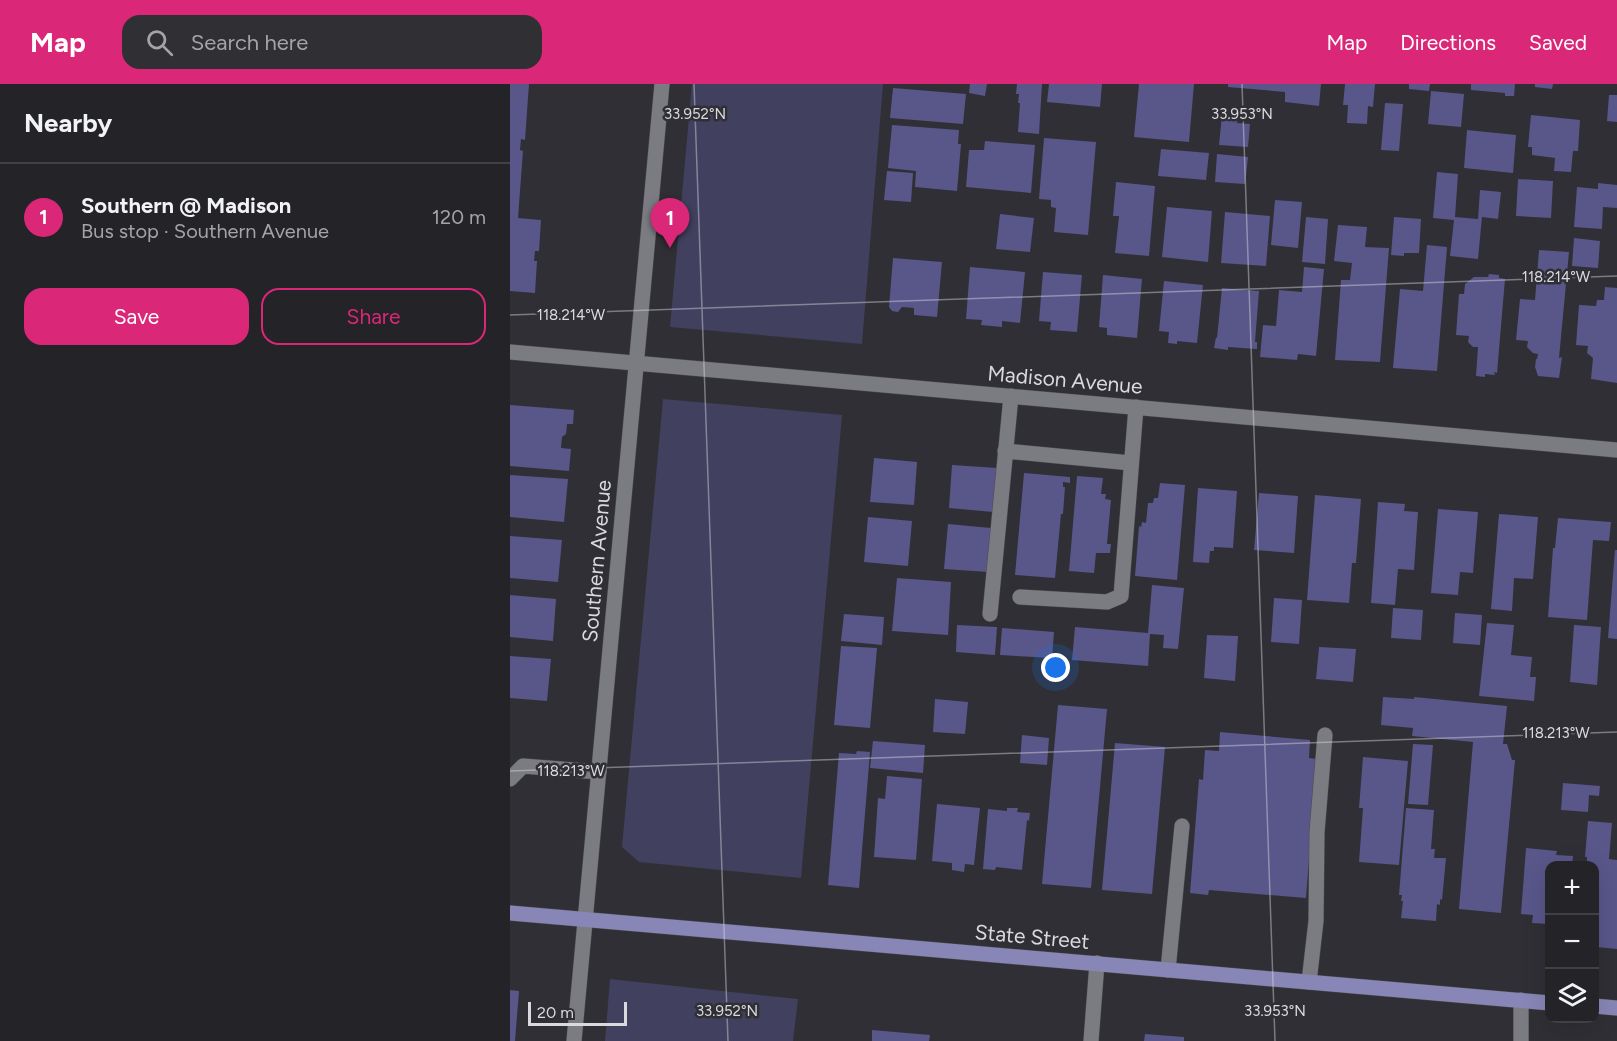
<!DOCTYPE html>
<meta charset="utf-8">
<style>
:root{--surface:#232328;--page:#2f2f34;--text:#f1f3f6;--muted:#a3a4a8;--line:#404045;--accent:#db2777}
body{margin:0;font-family:Figtree,sans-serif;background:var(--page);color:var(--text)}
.controls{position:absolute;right:18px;bottom:18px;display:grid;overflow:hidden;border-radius:12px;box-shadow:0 6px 24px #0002}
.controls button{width:54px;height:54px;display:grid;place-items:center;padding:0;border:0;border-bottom:2px solid var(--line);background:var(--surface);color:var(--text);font:30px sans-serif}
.scale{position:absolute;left:18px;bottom:15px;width:99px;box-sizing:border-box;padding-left:6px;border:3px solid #dadade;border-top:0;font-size:16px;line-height:21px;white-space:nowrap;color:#dadade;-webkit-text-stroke:4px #2f2f35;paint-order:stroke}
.you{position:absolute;left:546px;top:584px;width:21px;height:21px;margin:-15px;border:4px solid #fff;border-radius:50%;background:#1a73e8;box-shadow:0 0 0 9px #1a73e833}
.badge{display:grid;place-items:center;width:39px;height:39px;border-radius:50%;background:var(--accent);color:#fff;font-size:20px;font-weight:700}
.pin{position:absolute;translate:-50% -50px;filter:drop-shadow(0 2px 3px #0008)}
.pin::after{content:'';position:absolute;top:32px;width:21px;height:18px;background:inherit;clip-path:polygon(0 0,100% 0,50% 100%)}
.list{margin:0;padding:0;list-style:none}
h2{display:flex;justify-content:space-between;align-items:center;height:78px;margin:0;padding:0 24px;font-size:26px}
h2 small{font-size:20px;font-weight:400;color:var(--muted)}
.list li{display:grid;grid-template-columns:39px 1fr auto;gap:18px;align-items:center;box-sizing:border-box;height:108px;padding:0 24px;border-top:2px solid var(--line)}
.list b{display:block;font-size:22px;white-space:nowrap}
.list p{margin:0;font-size:20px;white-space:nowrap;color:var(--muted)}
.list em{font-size:20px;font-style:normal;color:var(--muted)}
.actions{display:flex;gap:12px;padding:18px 24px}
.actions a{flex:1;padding:14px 0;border:2px solid var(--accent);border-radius:18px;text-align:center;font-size:21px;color:var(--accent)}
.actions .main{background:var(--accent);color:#fff}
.icon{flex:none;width:33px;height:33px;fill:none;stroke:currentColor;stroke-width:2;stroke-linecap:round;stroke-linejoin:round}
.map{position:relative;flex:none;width:1107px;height:957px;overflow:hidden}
header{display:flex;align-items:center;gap:36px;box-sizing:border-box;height:84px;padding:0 30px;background:var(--accent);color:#fff}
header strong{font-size:28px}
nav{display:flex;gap:33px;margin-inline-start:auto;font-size:21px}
.search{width:420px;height:54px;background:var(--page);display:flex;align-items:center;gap:15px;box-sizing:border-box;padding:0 21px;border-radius:18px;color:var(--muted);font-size:22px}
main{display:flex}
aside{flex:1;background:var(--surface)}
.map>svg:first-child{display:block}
.green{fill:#41405f}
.building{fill:#59568a}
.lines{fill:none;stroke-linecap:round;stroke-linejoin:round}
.minor-casing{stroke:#4a4a4e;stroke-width:16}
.major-casing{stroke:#4a4a4e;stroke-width:16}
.minor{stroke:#7b7b82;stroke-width:15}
.major{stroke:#8886b6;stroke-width:15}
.ticks{fill:none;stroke:#dadade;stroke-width:1.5;stroke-opacity:0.45}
.labels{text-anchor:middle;stroke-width:5;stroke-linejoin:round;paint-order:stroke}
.street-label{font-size:21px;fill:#dadade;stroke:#2f2f35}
.ticks-label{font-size:15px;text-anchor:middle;fill:#dadade;stroke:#2f2f35;stroke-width:5;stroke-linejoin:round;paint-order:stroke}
</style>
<header>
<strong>Map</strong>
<div class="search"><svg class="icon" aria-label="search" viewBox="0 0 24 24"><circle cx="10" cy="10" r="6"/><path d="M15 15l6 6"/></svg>Search here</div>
<nav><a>Map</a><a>Directions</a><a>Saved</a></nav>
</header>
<main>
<aside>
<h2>Nearby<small></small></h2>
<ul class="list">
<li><span class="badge">1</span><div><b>Southern @ Madison</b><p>Bus stop · Southern Avenue</p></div><em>120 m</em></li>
</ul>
<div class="actions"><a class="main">Save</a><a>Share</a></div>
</aside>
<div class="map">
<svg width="1107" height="957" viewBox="0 0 1107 957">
<rect width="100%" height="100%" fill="#2f2f35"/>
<g class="green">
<path d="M182,0H373L352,260L160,243Z"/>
<path d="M153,315L332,331L291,794L129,778L112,763Z"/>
<path d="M100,895L288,915L283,957H95Z"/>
</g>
<g class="building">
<path d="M0,0H19L15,56L11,55L10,66L13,67L8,134L31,136L29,167H25L24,177H27L25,209L0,207Z"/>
<path d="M460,0H477L475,12L459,9Z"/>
<path d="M507,0H532L529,50L508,48L510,19H508L509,10H506Z"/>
<path d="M539,0H592L590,23L537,18Z"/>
<path d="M629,0H684L679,58L624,53Z"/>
<path d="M718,0H811L809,22L775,18V8L718,3Z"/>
<path d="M835,0H865L863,23L858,22L857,40L837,39L838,21H833Z"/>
<path d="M899,0H920L919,7L899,5Z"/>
<path d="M961,0H1005L1004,12H995V9L961,6Z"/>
<path d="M1025,0H1043L1042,5L1025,3Z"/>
<path d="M383,4L456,10L453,40L380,34Z"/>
<path d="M921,7L954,10L951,43L918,40Z"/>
<path d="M1099,11H1107V38L1097,37Z"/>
<path d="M875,19L893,20L889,67L871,66Z"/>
<path d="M712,31L727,32V39L740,40L738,63L709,61Z"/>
<path d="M1021,31L1070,36L1068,67H1063L1061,88L1044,87L1045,74L1022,71V63H1018Z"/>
<path d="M382,41L449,46L448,60H451L447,107L405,103L406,87L378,84Z"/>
<path d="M957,46L1006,51L1003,89L954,84Z"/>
<path d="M534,54L586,58L578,151L544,148L546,124L541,123V116L529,115Z"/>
<path d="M475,57L525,61L521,109L456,103L459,66H474Z"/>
<path d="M651,65L699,69L696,96L648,92Z"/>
<path d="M707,70L738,73L735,100L705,98Z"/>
<path d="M377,87L403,89L401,118L374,116Z"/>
<path d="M927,88L948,90L945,133L968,135L970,106L991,108L988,135L972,133L968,175L940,172L944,136L923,134Z"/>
<path d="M1008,95L1043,97L1041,134L1006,132Z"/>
<path d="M606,98L645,102L639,172L605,169L609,132H603Z"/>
<path d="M1088,99L1107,101V124L1093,123L1092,145L1064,143L1067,103L1088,105Z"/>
<path d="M765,116L792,118L788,164L761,161Z"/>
<path d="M657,123L702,127L698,178L652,173Z"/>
<path d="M715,128L760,132L756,182L711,179Z"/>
<path d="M490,130L524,134L520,168L486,165Z"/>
<path d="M796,133L818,135L815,180L792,178Z"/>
<path d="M884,133L911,135L909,169H894V172L881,171Z"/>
<path d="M828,141L857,143L855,163L879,164L870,278L825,276L831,196H840L842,179L824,177Z"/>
<path d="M1064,154L1090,157L1088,184L1062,182Z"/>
<path d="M917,161L937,163L927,287L883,284L890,205L913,207Z"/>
<path d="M1029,166L1059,168L1049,274L1052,273L1049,294L1028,292L1025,283L1026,275H1027L1028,270L1023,269L1017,263L1018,257L1006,256L1010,215L1025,216Z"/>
<path d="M383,174L432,178L427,233L404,231V224L392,223L388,228L382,227L379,223Z"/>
<path d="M460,183L515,188L510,239L492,237V243L471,241L472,236L456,235Z"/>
<path d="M794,183L814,185L806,272L788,270L787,276L750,273L753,241L766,242L769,206L792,208Z"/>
<path d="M533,188L572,191L567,248L540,246L541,238L529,237Z"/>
<path d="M979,190L989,191V194L995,195L987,289L984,288L985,291L975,290V293L966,292L968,263H963L958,258L959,252L946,251L949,210H954L955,200L964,193H978Z"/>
<path d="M593,191L632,195L627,254L597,251V244L589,243Z"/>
<path d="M654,197L693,201L687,259L667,257V260L658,259L659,248L649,247Z"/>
<path d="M1095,203L1107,204V299L1081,295L1083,274L1077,269L1078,262L1066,261L1069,221L1086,222L1087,216H1094Z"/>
<path d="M712,204L749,207L745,258H747V265L718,263V266L704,264L706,253L707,254Z"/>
<path d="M0,321L64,326L63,340H57L56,350L52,353L51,364L61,365L59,387L0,382Z"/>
<path d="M364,374L407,378L404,421L360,418Z"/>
<path d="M442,381L487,384L483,428L439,424Z"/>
<path d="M514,389L560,393V399L553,398V403H555L553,430H551L545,494L505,491Z"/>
<path d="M0,391L58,395L54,438L0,433Z"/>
<path d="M567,392L593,394L591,410H596L595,415L601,416L597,460H601L600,469H586L584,489L559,487Z"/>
<path d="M650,399L675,401L667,496L625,492L629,442L631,443L632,438L636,439L638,419H643L644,414H648Z"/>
<path d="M688,404L727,407L723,464L704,463V467H700L699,479L683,478Z"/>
<path d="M749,409L788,412L784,469L744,466Z"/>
<path d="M805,411L851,415L846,479H842L839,519L797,516Z"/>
<path d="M868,418L895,420L894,427L908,428L904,486L888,485L885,521L861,519Z"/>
<path d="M928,425L968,428L963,489L950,488L948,511L921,509Z"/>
<path d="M989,430L1028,433L1023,495L1004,494L1002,527L981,525Z"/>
<path d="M358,433L402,437L398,482L354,478Z"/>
<path d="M1048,434L1101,438L1099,457L1083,456L1077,536L1038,533L1043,464H1045Z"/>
<path d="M438,440L481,444L478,488L434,485Z"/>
<path d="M0,452L52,456L48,498L0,494Z"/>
<path d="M1105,466H1107V555L1098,554Z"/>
<path d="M387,494L441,498L438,551L382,547Z"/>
<path d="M642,501L674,504L668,565L653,564L654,551L640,550L638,582L562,576L565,543L638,549Z"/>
<path d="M0,511L46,515L43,557L0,553Z"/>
<path d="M764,514L792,516L789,560L761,558Z"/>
<path d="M883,524L913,526L911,556L881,554Z"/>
<path d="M945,529L972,531L970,561L943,559Z"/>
<path d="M334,530L374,533L372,561L331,557Z"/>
<path d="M977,539L1004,541L1001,571L1022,573L1020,593H1026L1024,617L969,612Z"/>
<path d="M447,541L487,543L485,571L446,568Z"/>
<path d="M1064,541L1091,543L1087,601L1060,598Z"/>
<path d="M492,544L544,548L542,574L490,571Z"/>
<path d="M697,551L728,552L725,597L694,594Z"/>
<path d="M331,562L367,564L360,644L324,641Z"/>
<path d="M809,563L846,565L843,598L806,595Z"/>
<path d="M0,572L41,575L37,617L0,614Z"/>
<path d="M873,613L904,615V613L997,622L993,660H997L1002,676H1005L991,829L949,825L963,658L902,652L903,644L871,641Z"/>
<path d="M425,615L458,618L455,650L423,648Z"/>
<path d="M548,621L597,625L581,804L532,800Z"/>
<path d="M710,648L800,656L799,674L807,675L796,814L699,806L698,811L680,809L689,695L693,696L695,666L709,667Z"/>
<path d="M512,651L539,654L537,681L510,679Z"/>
<path d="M363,657L415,661L413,689L360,684Z"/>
<path d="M605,659L655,663L642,810L592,806Z"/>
<path d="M903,660L923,661L918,721L898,720Z"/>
<path d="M347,667L360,668L349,804L318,801L329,669L346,670Z"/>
<path d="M853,673L898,677L889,781L849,778L853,724H849Z"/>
<path d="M377,692L412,695L406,776L364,773L368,714L375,715Z"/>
<path d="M1053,699L1090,702L1089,712L1079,711L1078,728L1051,726Z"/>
<path d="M427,720L470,724L464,781L455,780L454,788L442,786V779L422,777Z"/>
<path d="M497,724H508L507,728L520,729L519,737L517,736L512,786L486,783L485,786L473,785L478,725L497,727Z"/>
<path d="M896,724L924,726L921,765H925L924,774H936L932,816L930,815V821L927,820L926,837L891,834L893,817H891L892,811H889Z"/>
<path d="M1078,737L1102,739L1099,775L1107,776V865L1086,863L1087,837H1084V782H1077V773H1075Z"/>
<path d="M1016,764L1047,767L1046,771L1063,772L1062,782H1040V840L1022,839L1023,831L1011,830Z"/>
<path d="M0,906L9,907L5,957H0Z"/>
<path d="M362,946L420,951L419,957H362Z"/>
<path d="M635,950L674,953V957H634Z"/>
</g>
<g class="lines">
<defs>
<g id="minor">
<path d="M0,268L1107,366"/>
<path d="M495,367L621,379"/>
<path d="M510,513L597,518L611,512L626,323"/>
<path d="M480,530L501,312"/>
<path d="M0,695L13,682L89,688"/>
<path d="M658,886L672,742"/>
<path d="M799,898L806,837L807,748L815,651"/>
<path d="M1011,916V957"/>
<path d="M64,957L152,0"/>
<path d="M581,957L587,879"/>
</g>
<g id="major">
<path d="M0,829L1040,919"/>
<path d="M1084,922L1107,924"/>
</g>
</defs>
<use href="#minor" class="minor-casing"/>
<use href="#major" class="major-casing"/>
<use href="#minor" class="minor"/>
<use href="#major" class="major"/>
</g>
<path class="ticks" d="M184,0L218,957M732,0L765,957M0,231L1107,192M0,687L1107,648"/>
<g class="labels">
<g class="street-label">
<text transform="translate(555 296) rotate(5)" y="7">Madison Avenue</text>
<text transform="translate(87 477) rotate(-85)" y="7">Southern Avenue</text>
<text transform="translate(522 853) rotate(5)" y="7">State Street</text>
</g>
</g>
<g class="ticks-label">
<text x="185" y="35">33.952°N</text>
<text x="732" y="35">33.953°N</text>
<text x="1046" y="198">118.214°W</text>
<text x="61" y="236">118.214°W</text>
<text x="1046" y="654">118.213°W</text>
<text x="61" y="692">118.213°W</text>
<text x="217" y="932">33.952°N</text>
<text x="765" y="932">33.953°N</text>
</g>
</svg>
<div class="controls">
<button>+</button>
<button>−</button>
<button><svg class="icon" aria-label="layers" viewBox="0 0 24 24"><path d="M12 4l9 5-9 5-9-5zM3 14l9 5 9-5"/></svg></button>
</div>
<div class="scale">20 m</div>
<div class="you"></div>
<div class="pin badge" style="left:160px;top:164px">1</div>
</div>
</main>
